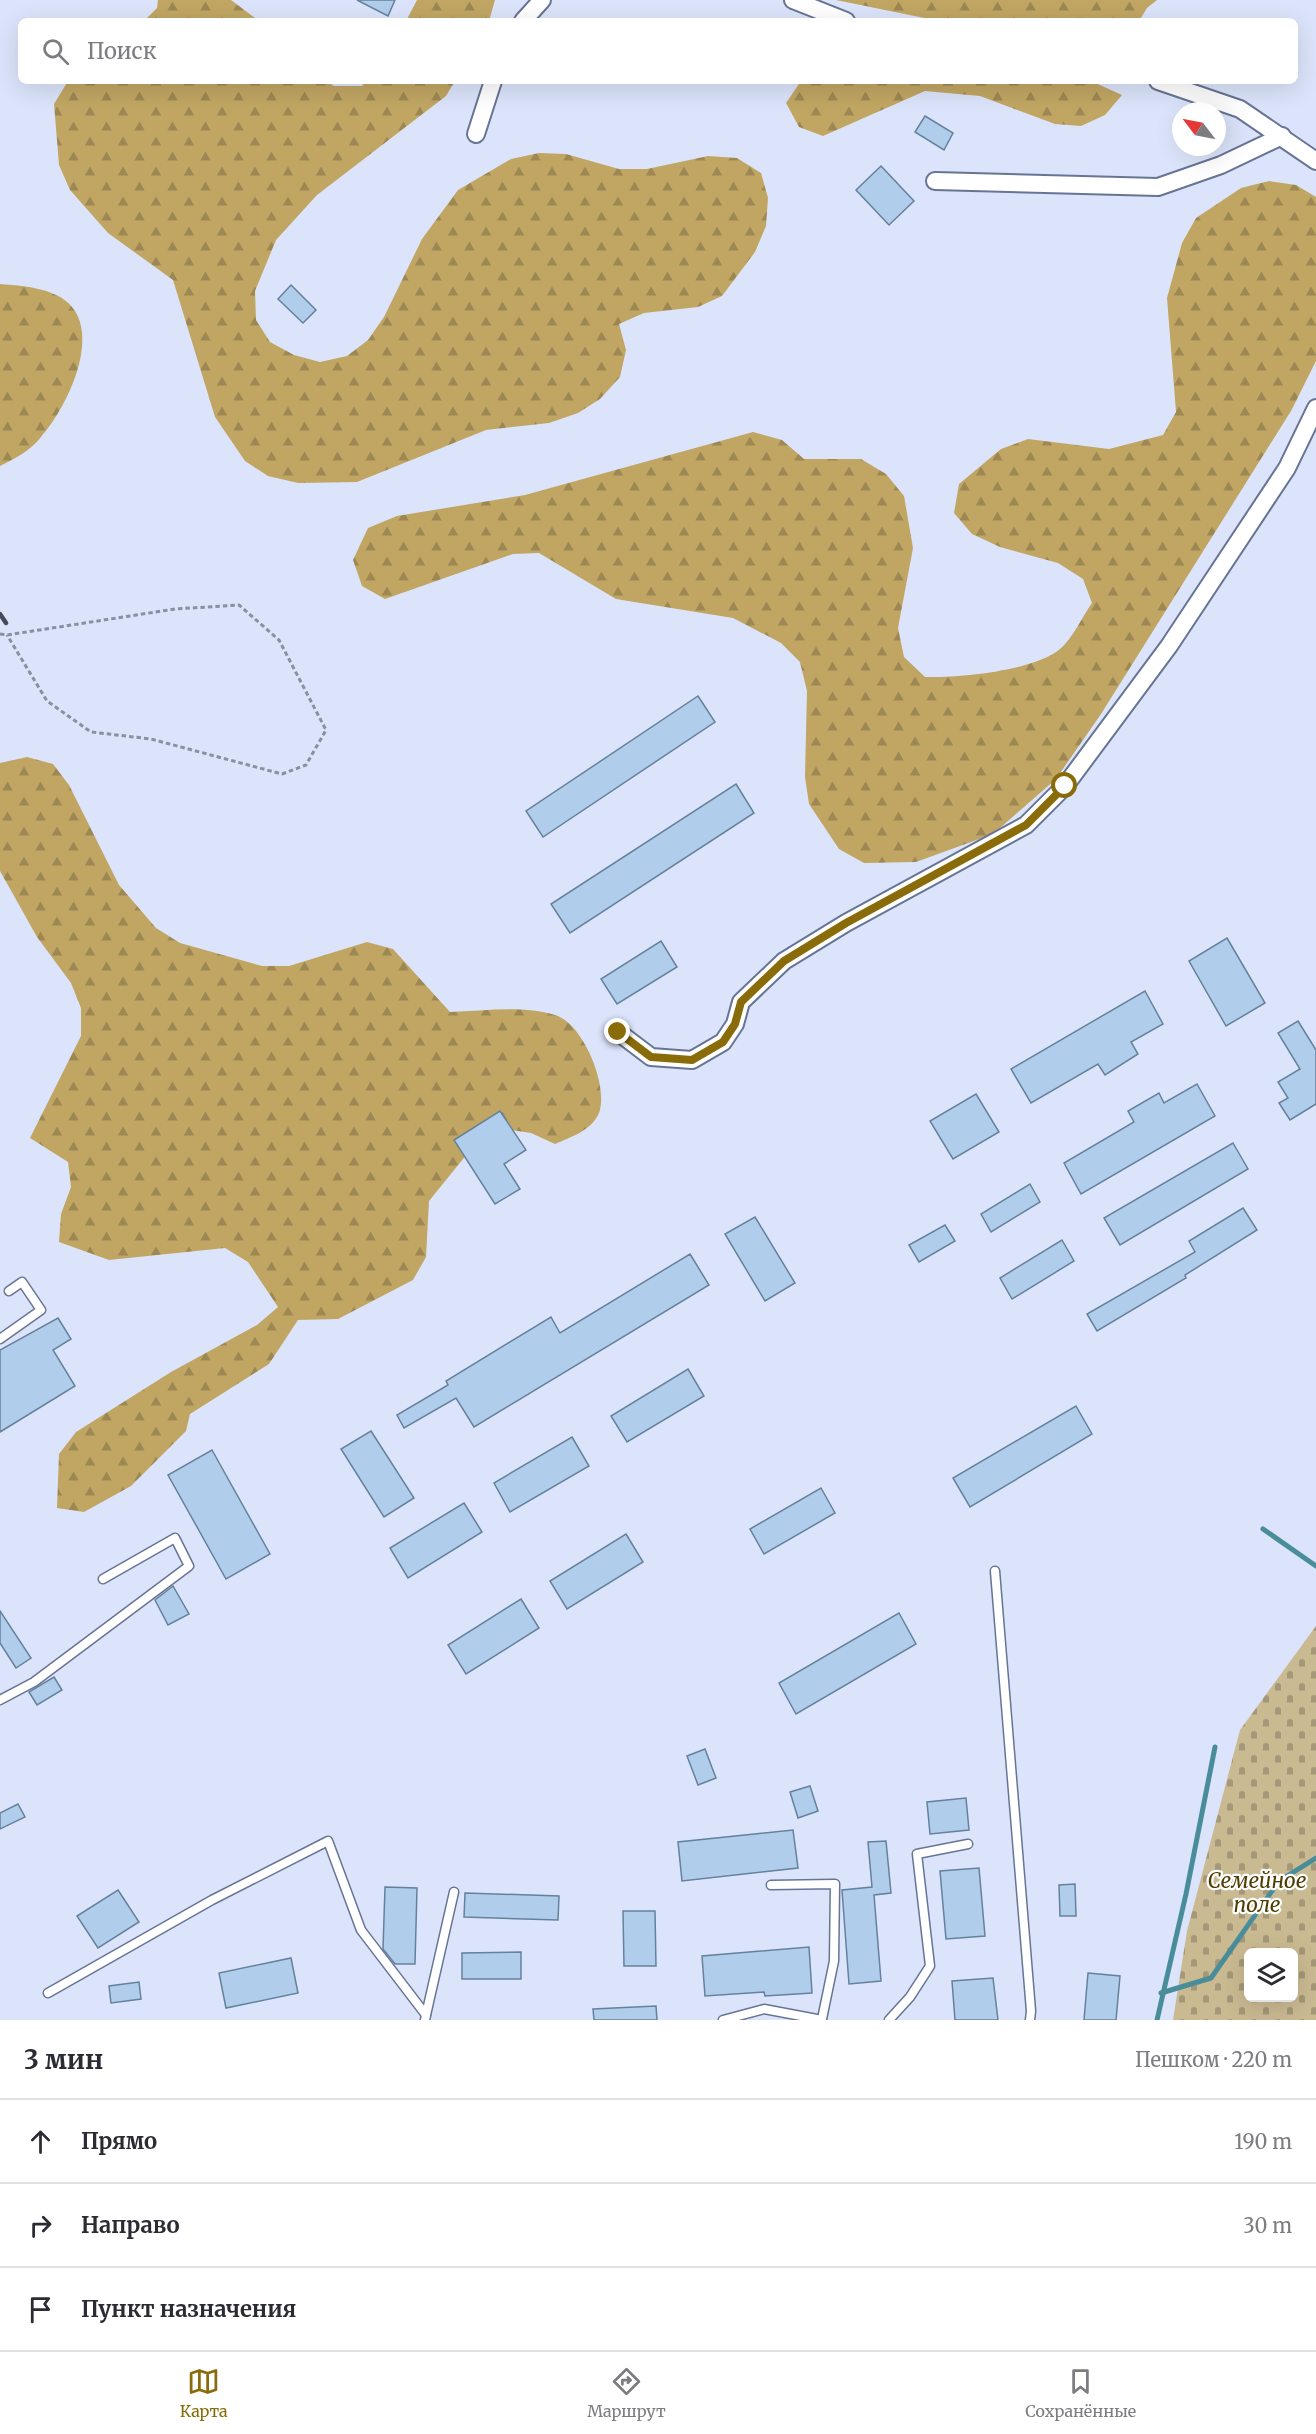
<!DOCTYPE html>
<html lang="ru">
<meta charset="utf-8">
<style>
:root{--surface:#fff;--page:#f7f7f7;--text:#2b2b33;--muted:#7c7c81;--line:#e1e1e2;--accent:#896b09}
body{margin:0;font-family:Merriweather,serif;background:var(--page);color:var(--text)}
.controls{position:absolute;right:18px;bottom:18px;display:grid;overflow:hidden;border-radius:9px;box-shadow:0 6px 24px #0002}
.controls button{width:54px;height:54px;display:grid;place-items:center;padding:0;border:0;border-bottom:2px solid var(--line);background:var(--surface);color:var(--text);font:30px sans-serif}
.compass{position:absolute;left:1172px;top:102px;width:54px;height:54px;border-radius:50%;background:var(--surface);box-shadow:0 6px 24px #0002;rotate:302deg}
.stop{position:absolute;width:18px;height:18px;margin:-14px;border:4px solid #896b09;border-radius:50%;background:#fff}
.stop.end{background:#896b09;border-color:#fff;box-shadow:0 2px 6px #0008}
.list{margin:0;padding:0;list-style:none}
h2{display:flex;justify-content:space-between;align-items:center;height:78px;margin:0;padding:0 24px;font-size:26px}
h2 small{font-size:20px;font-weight:400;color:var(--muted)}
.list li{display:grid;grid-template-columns:39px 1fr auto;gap:18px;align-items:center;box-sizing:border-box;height:84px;padding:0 24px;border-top:2px solid var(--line)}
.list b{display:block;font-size:22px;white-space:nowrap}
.list em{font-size:20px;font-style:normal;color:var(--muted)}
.icon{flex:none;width:33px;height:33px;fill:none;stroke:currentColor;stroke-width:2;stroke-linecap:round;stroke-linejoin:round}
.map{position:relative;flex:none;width:1316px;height:2020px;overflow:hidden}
.search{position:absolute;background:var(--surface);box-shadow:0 6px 24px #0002;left:18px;right:18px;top:18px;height:66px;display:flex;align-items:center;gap:15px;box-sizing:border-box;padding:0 21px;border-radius:9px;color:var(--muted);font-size:22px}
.sheet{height:330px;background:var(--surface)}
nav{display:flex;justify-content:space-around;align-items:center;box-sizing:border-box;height:84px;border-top:2px solid var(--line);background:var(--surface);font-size:16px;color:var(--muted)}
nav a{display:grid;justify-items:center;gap:3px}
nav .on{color:var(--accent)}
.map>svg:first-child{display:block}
.forest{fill:url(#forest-firs)}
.cemetery{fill:url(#cemetery-stones);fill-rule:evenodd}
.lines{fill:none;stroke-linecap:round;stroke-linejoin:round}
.stream{stroke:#498d9b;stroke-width:5}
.building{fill:#b0ceec;stroke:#65819c;stroke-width:1.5}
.service-casing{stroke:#677494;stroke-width:11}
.minor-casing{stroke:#677494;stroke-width:20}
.path{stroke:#8890a2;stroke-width:3;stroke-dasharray:4.5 3;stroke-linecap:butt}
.service{stroke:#fff;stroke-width:8}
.minor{stroke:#fff;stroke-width:16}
.rail{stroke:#444a59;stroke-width:4.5}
.route{stroke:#896b09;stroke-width:8}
.labels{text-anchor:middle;stroke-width:4.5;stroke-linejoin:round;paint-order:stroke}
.park-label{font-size:21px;font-style:italic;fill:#4f3c03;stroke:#fff}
</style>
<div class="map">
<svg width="1316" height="2020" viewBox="0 0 1316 2020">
<defs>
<pattern id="forest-firs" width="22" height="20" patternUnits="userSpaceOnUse" patternTransform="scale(1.5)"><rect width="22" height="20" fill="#c1a663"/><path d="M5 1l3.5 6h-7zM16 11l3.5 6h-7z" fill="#9d8853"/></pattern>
<pattern id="cemetery-stones" width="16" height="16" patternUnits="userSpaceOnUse" patternTransform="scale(1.5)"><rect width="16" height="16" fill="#caba92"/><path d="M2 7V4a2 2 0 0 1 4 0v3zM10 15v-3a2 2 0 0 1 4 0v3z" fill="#a49878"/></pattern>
</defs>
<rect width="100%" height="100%" fill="#dbe4fa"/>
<g class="forest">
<path d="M158,0H231L259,21H144L157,8Z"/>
<path d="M417,0H495L489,21H406Z"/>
<path d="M836,0H1157L1147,8L1139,21H939Z"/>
<path d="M68,81H326L334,86H362L365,81H455L446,96L317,195L276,240L255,291L256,320L270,342L294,355L320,362L347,356L368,340L384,317L422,239L458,190L511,159L539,153L566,154L619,169H647L708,156L737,158L761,173L768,198L766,226L755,252L722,296L698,307L644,313L619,324L626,350L620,377L600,399L578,413L549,423L486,430L357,482L298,483L268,476L245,461L215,417L173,280L108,233L70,190L59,165L54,104Z"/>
<path d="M801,81H1091L1122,95L1105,115L1081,126L1055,124L980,96L925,91L823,136L799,127L786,103Z"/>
<path d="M1269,181L1296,185L1316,197V361L1291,411L1101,714L1056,779L993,834L916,862L864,863L839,849L809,804L805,777L807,691L800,662L781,643L733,618L616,599L539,553L513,554L385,599L362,586L353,560L368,528L397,516L525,495L753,432L782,440L804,459H861L886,474L904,496L913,548L898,628L904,657L925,677C958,678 1034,671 1060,649C1073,638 1082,617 1092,603L1083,579L1058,563L1000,547L972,534L954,513L959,484L1001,449L1028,439L1109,449L1163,435L1176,412L1167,298L1182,243L1196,218L1241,188Z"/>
<path d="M0,284C24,286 61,288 75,311C97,346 65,410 41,437C30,451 16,458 0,466Z"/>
<path d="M27,757L53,764L69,785L119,885L156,928L180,943L262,966H289L367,942L393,949L450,1012C483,1011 523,1005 555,1015C583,1023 609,1086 599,1113C591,1131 571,1137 555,1144L531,1133L505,1129L480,1138L429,1201L426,1257L413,1280L338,1319L298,1320L269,1364L190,1414L186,1431L131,1486L84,1512L57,1508L59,1454L76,1432L171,1372L257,1325L278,1307L248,1262L225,1248L109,1260L59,1242L61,1214L71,1187L68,1162L30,1138L81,1036V1008L71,983L37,937L0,871V763Z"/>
</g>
<path class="cemetery" d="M1316,1626V2020H1173L1187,1931L1240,1730ZM1248,1952H1294V1998H1248Z"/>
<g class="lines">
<g class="stream">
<path d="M1263,1529L1316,1566"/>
<path d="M1161,1993L1211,1978L1279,1881L1316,1858"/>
<path d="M1157,2020L1186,1894L1215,1747"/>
</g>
</g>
<g class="building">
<path d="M357,0H395L388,16Z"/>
<path d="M925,116L953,133L944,150L915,132Z"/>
<path d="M881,166L914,201L889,225L856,190Z"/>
<path d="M291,285L316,310L303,323L278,299Z"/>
<path d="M698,696L715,722L543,837L526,811Z"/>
<path d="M736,784L754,813L570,933L551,904Z"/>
<path d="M1227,938L1265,1003L1226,1026L1189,961Z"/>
<path d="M661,941L677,967L617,1004L601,979Z"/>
<path d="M1145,991L1163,1024L1131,1042L1138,1054L1105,1075L1098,1064L1031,1103L1011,1069Z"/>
<path d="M1298,1021L1316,1050V1104L1290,1120L1279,1103L1288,1098L1278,1082L1300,1069L1278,1033Z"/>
<path d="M1197,1084L1215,1116L1081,1194L1064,1163L1134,1122L1128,1111L1159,1093L1164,1103Z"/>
<path d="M976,1094L999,1132L953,1159L930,1121Z"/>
<path d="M500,1111L526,1150L504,1164L520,1189L495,1204L454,1140Z"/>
<path d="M1233,1143L1248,1169L1120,1245L1104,1218Z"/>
<path d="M1030,1184L1040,1202L991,1232L981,1214Z"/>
<path d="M1243,1208L1257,1230L1185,1275L1186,1278L1097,1331L1087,1314L1195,1252L1189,1241Z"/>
<path d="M755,1217L795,1283L765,1301L725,1234Z"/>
<path d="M945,1225L955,1241L919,1262L909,1245Z"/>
<path d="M1062,1240L1074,1261L1012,1299L1000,1278Z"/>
<path d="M690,1254L709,1285L474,1427L456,1398L404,1428L397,1415L448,1385L446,1381L551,1317L560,1333Z"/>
<path d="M58,1318L71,1339L53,1350L75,1386L0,1432V1350Z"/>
<path d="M688,1369L704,1396L627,1442L611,1416Z"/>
<path d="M1076,1406L1092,1434L970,1507L953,1478Z"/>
<path d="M371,1431L414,1498L384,1517L341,1449Z"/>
<path d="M572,1437L589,1466L510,1512L494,1483Z"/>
<path d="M212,1450L270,1554L226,1579L168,1475Z"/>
<path d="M821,1488L835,1513L764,1554L750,1529Z"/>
<path d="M464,1503L482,1532L408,1578L390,1548Z"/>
<path d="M626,1534L643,1562L567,1609L550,1581Z"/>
<path d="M173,1586L189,1614L168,1625L155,1600Z"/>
<path d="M521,1599L539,1628L466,1674L448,1645Z"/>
<path d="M0,1611L31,1658L16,1668L0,1643Z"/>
<path d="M899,1613L916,1644L796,1714L779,1683Z"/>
<path d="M54,1677L62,1690L37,1705L29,1692Z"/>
<path d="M705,1749L716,1778L698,1785L687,1756Z"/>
<path d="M810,1786L818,1811L798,1818L790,1792Z"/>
<path d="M966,1798L969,1830L930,1834L927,1802Z"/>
<path d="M18,1804L25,1817L0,1829V1813Z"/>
<path d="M793,1830L798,1868L682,1881L678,1842Z"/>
<path d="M886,1841L891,1893L874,1895L881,1981L849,1984L842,1890L872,1887L868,1842Z"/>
<path d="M979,1868L985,1936L946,1939L940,1871Z"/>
<path d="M1075,1884L1076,1916H1060L1059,1885Z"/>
<path d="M385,1887L417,1888L415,1964H395L383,1949Z"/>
<path d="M118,1890L139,1922L98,1948L77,1916Z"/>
<path d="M465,1893L559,1896L558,1920L464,1917Z"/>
<path d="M623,1911H655L656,1966H624Z"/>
<path d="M809,1947L812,1993L765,1996L764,1992L705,1996L702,1956Z"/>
<path d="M521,1952V1979H462V1953Z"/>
<path d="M291,1958L298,1993L226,2008L219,1973Z"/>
<path d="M1088,1973L1120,1976L1116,2020H1084Z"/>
<path d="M993,1978L998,2020H955L952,1981Z"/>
<path d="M139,1982L141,1999L111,2003L109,1986Z"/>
<path d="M656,2006L657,2020H594L593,2009Z"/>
</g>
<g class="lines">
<defs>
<g id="service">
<path d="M0,1339L41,1310L22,1282L9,1291"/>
<path d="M995,1571L1031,2011L1030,2020"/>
<path d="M0,1700L34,1682L189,1566L175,1538L103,1579"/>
<path d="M771,1885L835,1884L834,1961L822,2019"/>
<path d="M48,1993L212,1900L328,1841L361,1930L426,2015L425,2020"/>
<path d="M426,2015L454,1892"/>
<path d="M723,2020L764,2009L822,2020"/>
<path d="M889,2020L910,1997L930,1966L917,1854L968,1844"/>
</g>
<g id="minor">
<path d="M793,0L846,21"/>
<path d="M523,21L542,0"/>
<path d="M1158,81L1240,109L1316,161"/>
<path d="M476,134L493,81"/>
<path d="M935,181L1158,187L1221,165L1282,136"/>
<path d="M618,1032L651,1057L692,1060L723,1042L735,1024L741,1002L784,961L846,923L1026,825L1065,786L1169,646L1287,468L1316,408"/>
</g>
</defs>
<use href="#service" class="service-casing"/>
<use href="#minor" class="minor-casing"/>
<path class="path" d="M0,634L7,635L175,609L239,605L279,640L326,730L306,765L282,774L151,739L91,732L47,701L7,635"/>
<use href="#service" class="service"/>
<use href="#minor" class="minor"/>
<path class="rail" d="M0,614L6,623"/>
</g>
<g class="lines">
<path class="route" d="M618,1032L651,1057L692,1060L723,1042L735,1024L741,1002L784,961L846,923L1026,825L1065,786"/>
</g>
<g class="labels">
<g class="park-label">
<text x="1257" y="1888">Семейное<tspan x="1257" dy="24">поле</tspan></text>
</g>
</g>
</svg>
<div class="controls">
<button><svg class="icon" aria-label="layers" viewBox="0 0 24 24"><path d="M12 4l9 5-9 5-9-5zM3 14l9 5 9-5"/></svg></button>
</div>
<svg class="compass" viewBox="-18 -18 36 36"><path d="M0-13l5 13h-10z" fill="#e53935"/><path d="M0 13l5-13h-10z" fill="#7c7c81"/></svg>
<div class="stop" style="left:1065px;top:786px"></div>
<div class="stop end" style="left:618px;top:1032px"></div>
<div class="search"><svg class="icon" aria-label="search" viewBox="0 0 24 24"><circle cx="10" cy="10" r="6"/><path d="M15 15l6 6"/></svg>Поиск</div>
</div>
<section class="sheet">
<h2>3 мин<small>Пешком · 220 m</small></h2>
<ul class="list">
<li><svg class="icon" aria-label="ahead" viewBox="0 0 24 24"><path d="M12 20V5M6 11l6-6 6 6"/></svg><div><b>Прямо</b></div><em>190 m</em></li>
<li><svg class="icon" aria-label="right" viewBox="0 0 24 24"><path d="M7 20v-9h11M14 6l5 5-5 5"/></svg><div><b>Направо</b></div><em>30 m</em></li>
<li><svg class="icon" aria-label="arrive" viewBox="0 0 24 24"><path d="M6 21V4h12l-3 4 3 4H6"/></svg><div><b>Пункт назначения</b></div></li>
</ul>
</section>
<nav>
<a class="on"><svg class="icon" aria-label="map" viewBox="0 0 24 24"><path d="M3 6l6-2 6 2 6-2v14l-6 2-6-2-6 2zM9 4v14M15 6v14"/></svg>Карта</a>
<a><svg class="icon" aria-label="directions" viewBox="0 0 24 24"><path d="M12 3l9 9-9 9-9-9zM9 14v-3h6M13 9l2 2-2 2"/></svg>Маршрут</a>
<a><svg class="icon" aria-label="saved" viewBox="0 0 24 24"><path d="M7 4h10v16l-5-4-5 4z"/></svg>Сохранённые</a>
</nav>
